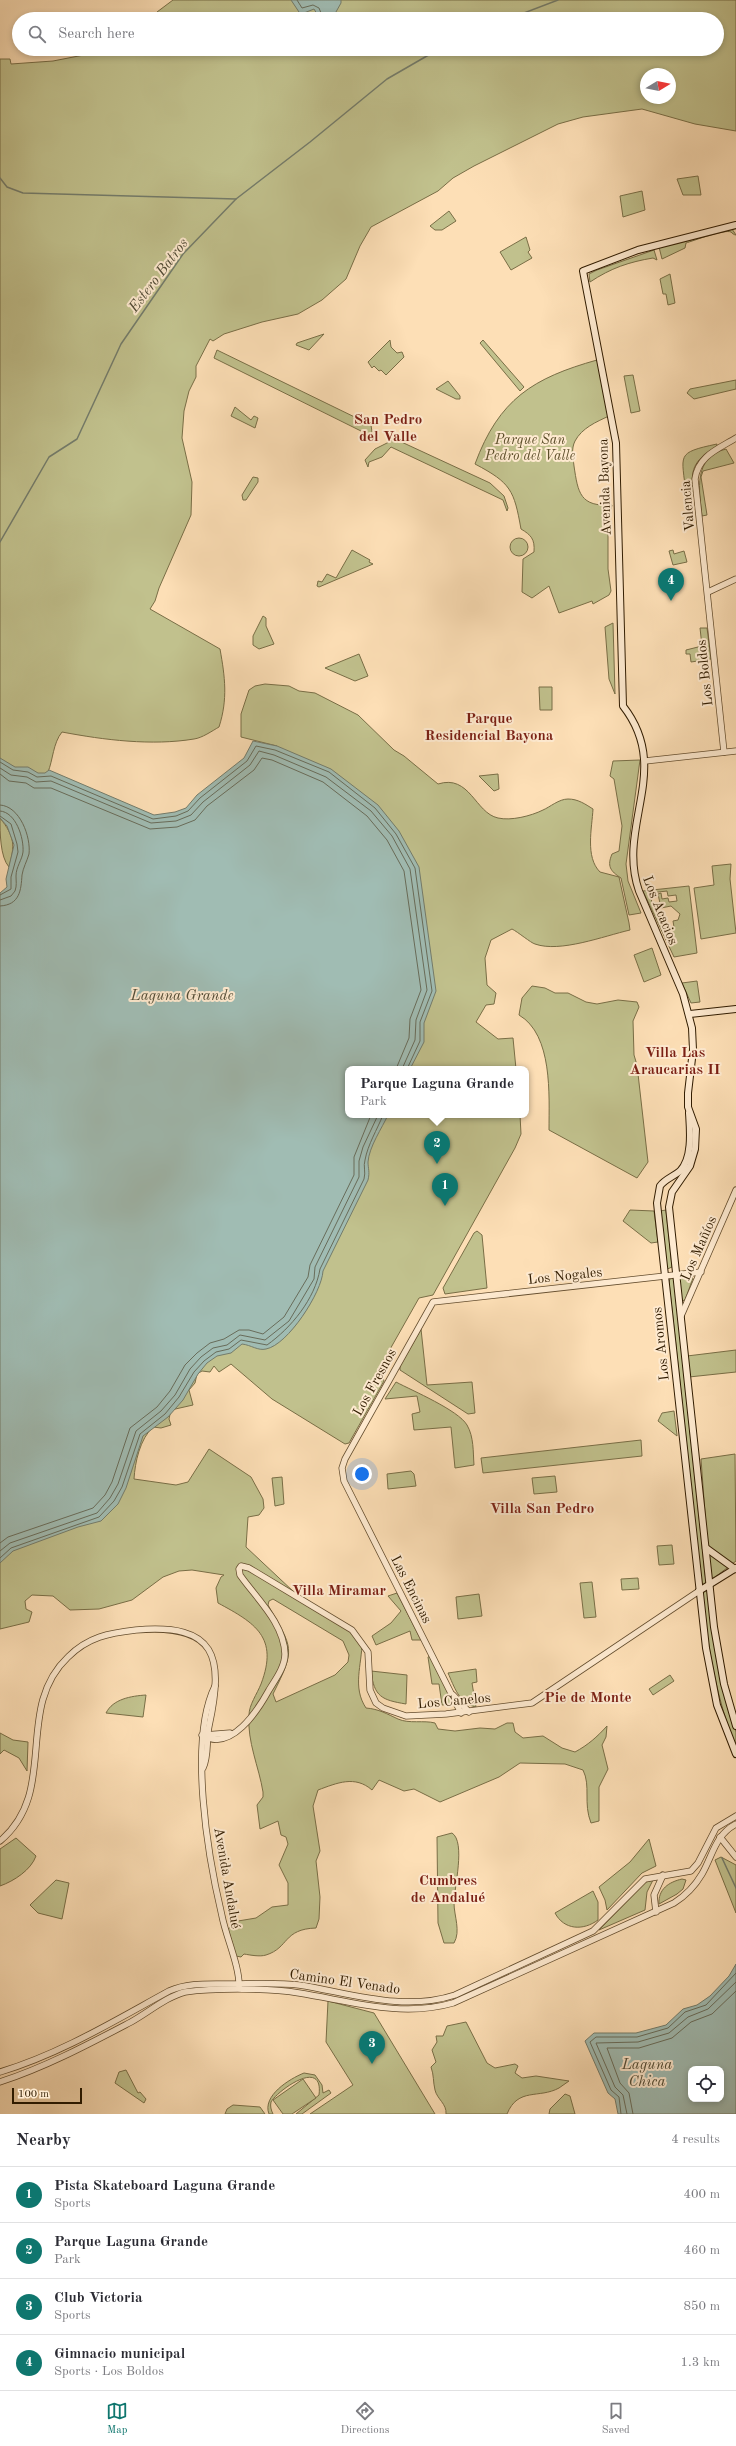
<!DOCTYPE html>
<meta charset="utf-8">
<style>
:root{--surface:#fff;--page:#f7f7f7;--text:#2b2b33;--muted:#7c7c81;--line:#e1e1e2;--accent:#0f766e}
body{margin:0;font-family:"Old Standard TT",serif;background:var(--page);color:var(--text)}
.controls{position:absolute;right:12px;bottom:12px;display:grid;overflow:hidden;border-radius:8px;box-shadow:0 2px 6px #0003}
.controls button{width:36px;height:36px;display:grid;place-items:center;padding:0;border:0;border-bottom:1px solid var(--line);background:var(--surface);color:var(--text);font:20px sans-serif}
.compass{position:absolute;left:640px;top:68px;width:36px;height:36px;border-radius:50%;background:var(--surface);box-shadow:0 2px 6px #0003;rotate:80deg}
.scale{position:absolute;left:12px;bottom:10px;width:70px;box-sizing:border-box;padding-left:4px;border:2px solid #311c00;border-top:0;font-size:11px;line-height:14px;white-space:nowrap;color:#311c00;-webkit-text-stroke:3px #feead0;paint-order:stroke}
.you{position:absolute;left:362px;top:1474px;width:14px;height:14px;margin:-10px;border:3px solid #fff;border-radius:50%;background:#1a73e8;box-shadow:0 0 0 6px #1a73e833}
.badge{display:grid;place-items:center;width:26px;height:26px;border-radius:50%;background:var(--accent);color:#fff;font-size:13px;font-weight:700}
.pin{position:absolute;translate:-50% -33px;filter:drop-shadow(0 1px 2px #0008)}
.pin::after{content:'';position:absolute;top:21px;width:14px;height:12px;background:inherit;clip-path:polygon(0 0,100% 0,50% 100%)}
.popup{position:absolute;left:345px;top:1066px;width:184px;height:52px;box-sizing:border-box;display:grid;place-content:center;border-radius:8px;background:var(--surface);filter:drop-shadow(0 1px 3px #0005);font-size:13px;white-space:nowrap;color:var(--muted)}
.popup b{font-size:15px;color:var(--text)}
.popup::after{content:'';position:absolute;left:50%;top:100%;margin-left:-8px;border:8px solid transparent;border-top-color:var(--surface)}
.list{margin:0;padding:0;list-style:none}
h2{display:flex;justify-content:space-between;align-items:center;height:52px;margin:0;padding:0 16px;font-size:17px}
h2 small{font-size:13px;font-weight:400;color:var(--muted)}
.list li{display:grid;grid-template-columns:26px 1fr auto;gap:12px;align-items:center;box-sizing:border-box;height:56px;padding:0 16px;border-top:1px solid var(--line)}
.list b{display:block;font-size:15px;white-space:nowrap}
.list p{margin:0;font-size:13px;white-space:nowrap;color:var(--muted)}
.list em{font-size:13px;font-style:normal;color:var(--muted)}
.icon{flex:none;width:22px;height:22px;fill:none;stroke:currentColor;stroke-width:2;stroke-linecap:round;stroke-linejoin:round}
.map{position:relative;flex:none;width:736px;height:2114px;overflow:hidden}
.search{position:absolute;background:var(--surface);box-shadow:0 2px 6px #0003;left:12px;right:12px;top:12px;height:44px;display:flex;align-items:center;gap:10px;box-sizing:border-box;padding:0 14px;border-radius:22px;color:var(--muted);font-size:15px}
.sheet{height:276px;background:var(--surface)}
nav{display:flex;justify-content:space-around;align-items:center;box-sizing:border-box;height:56px;border-top:1px solid var(--line);background:var(--surface);font-size:11px;color:var(--muted)}
nav a{display:grid;justify-items:center;gap:2px}
nav .on{color:var(--accent)}
.map>svg:first-child{display:block}
.green{fill:#c1c18d;stroke:#796e46;fill-rule:evenodd}
.water{fill:#a0bcb3;stroke:#747c6b;fill-rule:evenodd}
.lines{fill:none;stroke-linecap:round;stroke-linejoin:round}
.shore{stroke:#686c5a;stroke-width:1}
.stream{stroke:#747c6b;stroke-width:1.5}
.tertiary-casing{stroke:#644d2e;stroke-width:7}
.secondary-casing{stroke:#311c00;stroke-width:8}
.tertiary{stroke:#feead0;stroke-width:5.5}
.secondary{stroke:#feead0;stroke-width:6}
.labels{text-anchor:middle;stroke-width:4;stroke-linejoin:round;paint-order:stroke}
.park-label{font-size:14px;font-style:italic;fill:#5c4e2a;stroke:#feead0}
.street-label{font-size:14px;fill:#311c00;stroke:#feead0}
.water-label{font-size:15px;font-style:italic;fill:#524c36;stroke:#feead0}
.neighbourhood-label{font-size:15px;font-weight:bold;fill:#7a1f14;stroke:#feead0}
</style>
<div class="map">
<svg width="736" height="2114" viewBox="0 0 736 2114">
<rect width="100%" height="100%" fill="#fddfb6"/>
<filter id="stains"><feTurbulence type="fractalNoise" baseFrequency=".005" numOctaves="4"/><feColorMatrix values="0 0 0 0 .2 0 0 0 0 .09 0 0 0 0 .02 0 0 0 .5 -.17"/></filter>
<radialGradient id="worn" r=".72"><stop offset=".6" stop-color="#630" stop-opacity="0"/><stop offset="1" stop-color="#630" stop-opacity=".3"/></radialGradient>
<g class="green">
<path d="M173,0H736V131L695,124L642,109L583,117L558,124L474,166L453,178L438,191L371,227L360,246L346,279L322,300L298,314L262,322L224,334L213,341L210,339L196,366V377L189,391L184,411L182,438L192,482L191,515L159,588L155,601L150,609L220,649C225,677 228,699 219,727C212,731 202,738 194,739C152,746 104,740 62,732C53,743 53,760 48,772L155,819L183,811L277,746L241,737V714L249,690L255,686L265,684L289,686L299,691L315,693L358,715L394,750L404,756L438,784C470,774 475,813 498,818C511,821 531,816 543,810C550,807 559,799 568,799C578,799 585,804 593,809C592,828 585,857 600,872L619,877L629,923L630,930C604,936 560,953 535,944C531,943 518,932 512,929L491,940L485,958L487,985L496,993L494,1004L486,1005L476,1022L498,1039L513,1038L516,1069H348V1115H520L521,1134L515,1148L433,1295L419,1298L380,1367L384,1381L349,1443L345,1444L272,1399L231,1364L219,1372L214,1366L210,1372L202,1371L197,1374L195,1383L189,1390L193,1405L171,1410L169,1419L171,1425L161,1428L153,1427C140,1439 135,1462 134,1479L176,1485L188,1482L209,1449L251,1477L263,1499L264,1508L259,1515L248,1517L246,1547L311,1608L343,1625L362,1642C362,1665 352,1687 366,1708C379,1709 387,1714 398,1719C409,1724 424,1720 435,1723L438,1729L455,1731L480,1728L495,1729L507,1723H513L515,1732L523,1738L543,1736L562,1748L575,1752C588,1745 597,1737 607,1726L606,1737L602,1745L608,1769L599,1787V1821L591,1823C583,1803 591,1786 583,1770L565,1764L520,1763L499,1777L440,1802L414,1789L404,1791L379,1780L372,1790C355,1775 337,1783 318,1790L313,1806L320,1851L316,1861L320,1897L319,1919L316,1928C283,1929 289,1948 266,1955C260,1957 250,1955 244,1954L241,1957L236,1956L228,1929L238,1921L256,1918L272,1907L288,1905V1883L279,1865L288,1844L286,1837L281,1835L278,1821L260,1829L257,1805L263,1797V1792C259,1767 247,1742 249,1715C249,1705 257,1694 261,1684C279,1637 255,1623 218,1603L216,1588L221,1577L224,1575L192,1570L179,1571L163,1577L132,1600L99,1609L70,1610L53,1596L32,1595L25,1601L26,1609L32,1612L29,1622L0,1629V896L8,891L21,840L0,812V59H10L11,64L53,61L99,52L114,53L119,49H717V19H154L157,12ZM646,74H670V98H646ZM317,1289C308,1310 292,1334 272,1346ZM273,1599L343,1641L349,1655L348,1662L335,1675L276,1702L273,1694C296,1648 293,1649 268,1605L269,1601Z"/>
<path d="M698,176L701,195H683L677,179Z"/>
<path d="M642,191L645,210L623,217L620,196Z"/>
<path d="M449,211L456,221L442,230H435L430,226Z"/>
<path d="M732,229L736,235C734,235 732,233 731,232C724,229 693,241 686,243L685,248L662,259L659,247Z"/>
<path d="M526,237L530,250L528,252L532,258L511,270L500,252Z"/>
<path d="M654,250L657,260L653,258C629,262 611,268 590,282L589,274L597,270Z"/>
<path d="M670,274L675,303L668,305L666,294H663L660,279Z"/>
<path d="M324,334L309,350L296,345L297,343Z"/>
<path d="M390,340L391,347L397,353L402,352L404,357L386,375L381,370L379,371L374,366L372,368L368,362Z"/>
<path d="M483,340L524,387L520,391L480,343Z"/>
<path d="M217,350L371,425L372,432L369,435L214,358Z"/>
<path d="M597,360L609,416C596,422 582,428 575,441C571,449 573,457 574,466C578,493 580,507 612,505L608,522V569L611,591L609,595L593,604L592,601L559,613L549,586L532,598L522,592L523,559L534,552C535,539 531,535 521,529C514,490 511,483 475,464C499,399 533,378 597,360Z"/>
<path d="M633,375L640,411L631,413L624,376Z"/>
<path d="M736,380V389L694,399L687,393L690,389Z"/>
<path d="M448,381L460,396V399H456L436,389Z"/>
<path d="M235,407L251,420L254,416L258,418L255,428L231,416Z"/>
<path d="M395,439L490,483L504,496L508,508L507,511L503,500L391,447L382,457L369,462L368,467L365,460L375,449Z"/>
<path d="M717,444V446C696,461 690,464 693,493L686,494C682,454 675,453 717,444Z"/>
<path d="M726,449L734,463L703,471L701,477L707,515L702,516C699,490 693,457 726,449Z"/>
<path d="M253,477L258,478V482L246,500H243L242,495Z"/>
<circle cx="519" cy="547" r="9"/>
<path d="M352,550L370,560L369,562L373,564L319,587L317,586L318,581L322,582L327,574L336,578Z"/>
<path d="M673,550L674,554L684,551L687,562L673,565L669,551Z"/>
<path d="M263,616L266,618V626L274,644L259,649L253,645V636Z"/>
<path d="M613,623L615,694L609,679L605,627Z"/>
<path d="M700,628H707L711,659L691,662L690,654H686V650L702,646Z"/>
<path d="M359,654L368,676L355,681L325,668Z"/>
<path d="M539,687H552V710H540Z"/>
<path d="M640,760L626,864L628,881L641,913L629,915L621,878C610,871 607,866 612,854L619,851L622,826L614,779L610,776L613,761Z"/>
<path d="M498,774L499,789L494,791L479,776Z"/>
<path d="M0,818C15,837 15,845 9,867C0,857 0,832 0,818Z"/>
<path d="M731,864L730,879L736,933L701,939L694,888L714,885L712,866Z"/>
<path d="M689,886L697,953L674,957L643,891ZM667,891L668,896L676,895L677,901L669,902L668,898L662,899L661,893L658,894L661,908L671,906L680,914L678,920L673,921L674,927L662,929L658,911L653,908L650,893Z"/>
<path d="M652,948L661,975L644,982L634,955Z"/>
<path d="M697,981L700,1002L691,1003L682,983Z"/>
<path d="M532,986L545,988L555,993H568L586,1002L597,1004L618,1000L637,1002L639,1007L633,1021L634,1055L637,1065L648,1162L637,1178L549,1130C549,1095 553,1035 519,1015L522,998Z"/>
<path d="M630,1210L654,1211L658,1242L651,1243L623,1221Z"/>
<path d="M666,1210L672,1267L665,1270L660,1211Z"/>
<path d="M477,1231L482,1235L487,1288L445,1294L443,1288L474,1233Z"/>
<path d="M688,1276L693,1278L685,1300L682,1301L679,1280L682,1277Z"/>
<path d="M674,1278L705,1574L728,1709L736,1732V1748C708,1678 703,1603 695,1529C687,1446 678,1364 669,1282L670,1279Z"/>
<path d="M421,1329L427,1385L472,1382L475,1413L468,1414L400,1370V1366Z"/>
<path d="M736,1350V1372L689,1377L687,1356Z"/>
<path d="M396,1382C413,1391 458,1410 467,1425C474,1437 473,1452 474,1465L455,1468L451,1427L414,1430L412,1414L420,1412L417,1396L385,1399Z"/>
<path d="M674,1411L677,1435V1436L658,1421L662,1413Z"/>
<path d="M641,1440L642,1456L483,1473L481,1458Z"/>
<path d="M735,1454L736,1561L710,1581L701,1459Z"/>
<path d="M411,1471L414,1474L416,1486L388,1489L387,1474Z"/>
<path d="M555,1476L557,1492L534,1494L532,1478Z"/>
<path d="M282,1477L284,1504L275,1506L272,1478Z"/>
<path d="M672,1545L674,1564L659,1565L657,1546Z"/>
<path d="M638,1578L639,1589L622,1590L621,1579Z"/>
<path d="M592,1582L596,1617L584,1618L580,1583Z"/>
<path d="M397,1593L421,1640H412L410,1631L376,1645L372,1636L391,1623L401,1611L388,1596Z"/>
<path d="M479,1594L482,1616L458,1619L456,1597Z"/>
<path d="M430,1656L454,1702L453,1704L442,1705L439,1684H432L428,1657Z"/>
<path d="M476,1669L477,1682L472,1683L476,1707C459,1704 454,1686 448,1673Z"/>
<path d="M371,1671L407,1675L406,1704C382,1700 374,1697 371,1671Z"/>
<path d="M670,1675L674,1681L653,1695L649,1689Z"/>
<path d="M146,1695L143,1717L106,1713C113,1699 131,1696 146,1695Z"/>
<path d="M0,1733L13,1740L28,1742L27,1771L19,1758L4,1750L0,1754Z"/>
<path d="M452,1833C466,1842 454,1888 454,1903C454,1916 461,1931 454,1943H444L438,1923L437,1837Z"/>
<path d="M16,1838L36,1856C31,1870 14,1881 0,1886V1849Z"/>
<path d="M649,1839L656,1866L642,1873L607,1910L605,1900L599,1887L630,1862Z"/>
<path d="M721,1857L736,1865V1913L715,1860Z"/>
<path d="M682,1879L686,1880L683,1889L677,1894L659,1904C658,1889 669,1882 682,1879Z"/>
<path d="M56,1880L69,1883L62,1919L38,1913L30,1905Z"/>
<path d="M653,1880L647,1892L645,1910L599,1930L646,1882Z"/>
<path d="M593,1891L598,1902V1920C583,1931 564,1930 555,1913Z"/>
<path d="M328,2001L374,2013L435,2114H310L353,2085L326,2042Z"/>
<path d="M466,2022L487,2063L495,2068L515,2064L518,2066L515,2073L522,2078L536,2076L569,2081C566,2083 562,2086 559,2088C539,2099 518,2087 507,2114H446C447,2104 437,2099 435,2090C433,2082 434,2075 431,2067L436,2062L432,2050L437,2042L436,2036H443L447,2026Z"/>
<path d="M126,2070L138,2093L140,2092L146,2099L144,2103L115,2083L119,2072Z"/>
<path d="M304,2073L315,2075L322,2085L323,2093L329,2090L331,2093L302,2114H296L319,2095C324,2056 276,2092 271,2102C270,2106 271,2110 273,2114H269C262,2096 289,2079 304,2073Z"/>
<path d="M303,2079L316,2098L292,2114H283L273,2100Z"/>
<path d="M565,2094L570,2096L575,2114H549L550,2109Z"/>
<path d="M233,2105L260,2107L265,2114H225L227,2109Z"/>
</g>
<g class="water">
<path d="M291,0H341V3L332,19H315L317,14L314,9L304,13L303,17L300,19L299,12Z"/>
<path d="M253,741L277,746L331,769L378,805L399,831L419,867L436,991L424,1023V1042L410,1069H348V1115H388C382,1128 369,1147 368,1162C368,1168 370,1172 368,1180L323,1271C322,1292 288,1345 266,1349C258,1351 251,1345 242,1344L231,1353L217,1356L207,1363L198,1374L183,1400L168,1417L143,1436L126,1488L118,1504L101,1521L78,1527L13,1551L0,1563V893L7,887L6,879L14,845L7,826L0,818V758L15,767H28L38,773H45L49,770L154,815L175,812L186,808L197,795L244,758Z"/>
<path d="M736,1964V2114H618L615,2099L608,2093L585,2041L594,2033H636L666,2025L683,2009L697,2005L710,1996L729,1976ZM691,2069H721V2099H691Z"/>
</g>
<g class="lines">
<g class="shore">
<path d="M297,0L302,8L313,5L319,8L321,13L319,19"/>
<path d="M0,762L13,770L28,772L37,777L51,776L153,819L176,816L188,811L200,798L247,761L256,746L275,750L329,772L375,808L396,834L415,868L432,991L420,1022V1041L407,1069"/>
<path d="M0,768L11,775L27,777L36,782L51,781L151,823L176,821L191,815L203,802L250,765L259,751L274,755L326,777L371,811L392,836L410,869L427,990L416,1020L415,1040L402,1069"/>
<path d="M0,774L9,781L26,783L34,788H51L150,829L177,827L195,820L207,806L254,770L262,758L272,760L323,782L367,816L387,840L404,871L421,990L410,1019L409,1038L396,1069"/>
<path d="M0,805C20,806 31,837 29,854C27,861 23,868 22,875C21,890 20,905 0,906"/>
<path d="M0,811C16,812 24,838 23,852C22,860 16,867 16,876C16,882 17,885 15,891L11,896L0,900"/>
<path d="M0,816L11,824L17,844L18,852L11,877V889L0,895"/>
<path d="M0,1543L8,1537L93,1508L105,1495L112,1482L130,1428L157,1407L170,1391L185,1365L197,1353L210,1343L224,1339L239,1330H249L263,1334L284,1317L308,1277L310,1265L354,1175V1157L371,1115"/>
<path d="M0,1551L10,1543L97,1513L110,1498L118,1484L136,1431L161,1411L175,1395L190,1369L201,1357L213,1348L227,1345L240,1335L265,1340L289,1321L314,1279L315,1267L359,1177V1161L363,1147L378,1115"/>
<path d="M0,1558L11,1548L99,1517L114,1501L122,1487L140,1434L165,1414L179,1397L194,1372L204,1361L216,1352L229,1349L241,1340L267,1345C291,1328 315,1299 320,1269L364,1179C366,1172 363,1166 365,1160C368,1144 377,1130 383,1115"/>
<path d="M621,2114L619,2097L611,2090L590,2042L596,2037H637L668,2028L685,2012L706,2005L736,1973"/>
<path d="M627,2114L623,2095L615,2087L596,2043L638,2042L669,2033L688,2017L708,2009L736,1982"/>
<path d="M633,2114L629,2093L620,2083L607,2048H639L672,2038L691,2022L712,2014L736,1991"/>
</g>
<g class="stream">
<path d="M508,19L558,0"/>
<path d="M0,178L7,187L23,193L236,199"/>
<path d="M0,542L49,457L77,439L121,344L183,254L236,199L310,142L387,79L439,49"/>
<path d="M722,1858L736,1888"/>
</g>
<defs>
<g id="tertiary">
<path d="M708,592L736,579"/>
<path d="M724,752L695,479C698,456 718,449 736,438"/>
<path d="M645,761L736,751"/>
<path d="M681,1316L736,1190"/>
<path d="M215,1686C188,1741 208,1857 222,1916C226,1937 240,1967 239,1987"/>
<path d="M453,1695L469,1712"/>
<path d="M461,1713L344,1481L342,1468L345,1459L433,1302L701,1272"/>
<path d="M202,1735C231,1753 258,1710 269,1690C275,1680 285,1667 285,1654C284,1623 256,1598 240,1575L239,1569L241,1566L249,1568L352,1630L368,1652L370,1690L376,1703L383,1708L406,1716L446,1714L532,1703L699,1591"/>
<path d="M205,1735L230,1733"/>
<path d="M720,1837L736,1857"/>
<path d="M0,1841C60,1791 13,1709 68,1657C88,1637 109,1633 136,1630C217,1623 224,1657 209,1726C206,1739 209,1756 203,1768"/>
<path d="M656,1912L654,1895L663,1875"/>
<path d="M0,2072C60,2054 114,2021 169,1991C187,1983 206,1984 225,1984C249,1984 275,1982 299,1985C350,1993 403,2012 455,1995L593,1931L645,1879L691,1871L698,1863L716,1828L736,1816"/>
<path d="M0,2082C46,2067 89,2044 131,2022C149,2012 166,1997 185,1992C215,1988 269,1988 299,1993C350,2001 401,2018 453,2003L674,1903C685,1896 695,1886 702,1874C713,1855 715,1835 736,1824"/>
</g>
<g id="secondary">
<path d="M736,225L638,250L583,271L616,443L623,706C673,770 616,825 639,891L683,994L692,1028L693,1050L688,1093V1107L696,1129L695,1149L690,1166L672,1192L669,1207L714,1627L724,1684L736,1726"/>
<path d="M690,1014L736,1009"/>
<path d="M689,1113C690,1129 693,1158 680,1171C673,1177 665,1179 660,1186L657,1203L706,1648L717,1705L736,1754"/>
<path d="M706,1548L735,1569"/>
<path d="M699,1591L736,1568"/>
</g>
</defs>
<use href="#tertiary" class="tertiary-casing"/>
<use href="#secondary" class="secondary-casing"/>
<use href="#tertiary" class="tertiary"/>
<use href="#secondary" class="secondary"/>
</g>
<g class="labels">
<g class="park-label">
<text x="530" y="444">Parque San<tspan x="530" dy="16">Pedro del Valle</tspan></text>
</g>
<g class="street-label">
<text transform="translate(604 487) rotate(-92)" y="5">Avenida Bayona</text>
<text transform="translate(687 506) rotate(-95)" y="5">Valencia</text>
<text transform="translate(704 673) rotate(-96)" y="5">Los Boldos</text>
<text transform="translate(661 910) rotate(68)" y="5">Los Acacios</text>
<text transform="translate(698 1248) rotate(-66)" y="5">Los Mañíos</text>
<text transform="translate(565 1275) rotate(-6)" y="5">Los Nogales</text>
<text transform="translate(660 1344) rotate(-96)" y="5">Los Aromos</text>
<text transform="translate(374 1382) rotate(-61)" y="5">Los Fresnos</text>
<text transform="translate(412 1589) rotate(63)" y="5">Las Encinas</text>
<text transform="translate(454 1700) rotate(-5)" y="5">Los Canelos</text>
<text transform="translate(228 1878) rotate(80)" y="5">Avenida Andalué</text>
<text transform="translate(345 1981) rotate(8)" y="5">Camino El Venado</text>
</g>
<g class="water-label">
<text transform="translate(158 275) rotate(-53)" y="5">Estero Batros</text>
<text x="182" y="1000">Laguna Grande</text>
<text x="647" y="2069">Laguna<tspan x="647" dy="17">Chica</tspan></text>
</g>
<g class="neighbourhood-label">
<text x="388" y="424">San Pedro<tspan x="388" dy="17">del Valle</tspan></text>
<text x="489" y="723">Parque<tspan x="489" dy="17">Residencial Bayona</tspan></text>
<text x="675" y="1057">Villa Las<tspan x="675" dy="17">Araucarias II</tspan></text>
<text x="542" y="1513">Villa San Pedro</text>
<text x="339" y="1595">Villa Miramar</text>
<text x="588" y="1702">Pie de Monte</text>
<text x="448" y="1885">Cumbres<tspan x="448" dy="17">de Andalué</tspan></text>
</g>
</g>
<rect width="100%" height="100%" filter="url(#stains)"/>
<rect width="100%" height="100%" fill="url(#worn)"/>
</svg>
<div class="controls">
<button><svg class="icon" aria-label="locate" viewBox="0 0 24 24"><circle cx="12" cy="12" r="6"/><path d="M12 2v4M12 18v4M2 12h4M18 12h4"/></svg></button>
</div>
<svg class="compass" viewBox="-18 -18 36 36"><path d="M0-13l5 13h-10z" fill="#e53935"/><path d="M0 13l5-13h-10z" fill="#7c7c81"/></svg>
<div class="scale">100 m</div>
<div class="you"></div>
<div class="pin badge" style="left:445px;top:1206px">1</div>
<div class="pin badge" style="left:437px;top:1164px">2</div>
<div class="popup"><b>Parque Laguna Grande</b>Park</div>
<div class="pin badge" style="left:372px;top:2064px">3</div>
<div class="pin badge" style="left:671px;top:601px">4</div>
<div class="search"><svg class="icon" aria-label="search" viewBox="0 0 24 24"><circle cx="10" cy="10" r="6"/><path d="M15 15l6 6"/></svg>Search here</div>
</div>
<section class="sheet">
<h2>Nearby<small>4 results</small></h2>
<ul class="list">
<li><span class="badge">1</span><div><b>Pista Skateboard Laguna Grande</b><p>Sports</p></div><em>400 m</em></li>
<li><span class="badge">2</span><div><b>Parque Laguna Grande</b><p>Park</p></div><em>460 m</em></li>
<li><span class="badge">3</span><div><b>Club Victoria</b><p>Sports</p></div><em>850 m</em></li>
<li><span class="badge">4</span><div><b>Gimnacio municipal</b><p>Sports · Los Boldos</p></div><em>1.3 km</em></li>
</ul>
</section>
<nav>
<a class="on"><svg class="icon" aria-label="map" viewBox="0 0 24 24"><path d="M3 6l6-2 6 2 6-2v14l-6 2-6-2-6 2zM9 4v14M15 6v14"/></svg>Map</a>
<a><svg class="icon" aria-label="directions" viewBox="0 0 24 24"><path d="M12 3l9 9-9 9-9-9zM9 14v-3h6M13 9l2 2-2 2"/></svg>Directions</a>
<a><svg class="icon" aria-label="saved" viewBox="0 0 24 24"><path d="M7 4h10v16l-5-4-5 4z"/></svg>Saved</a>
</nav>
